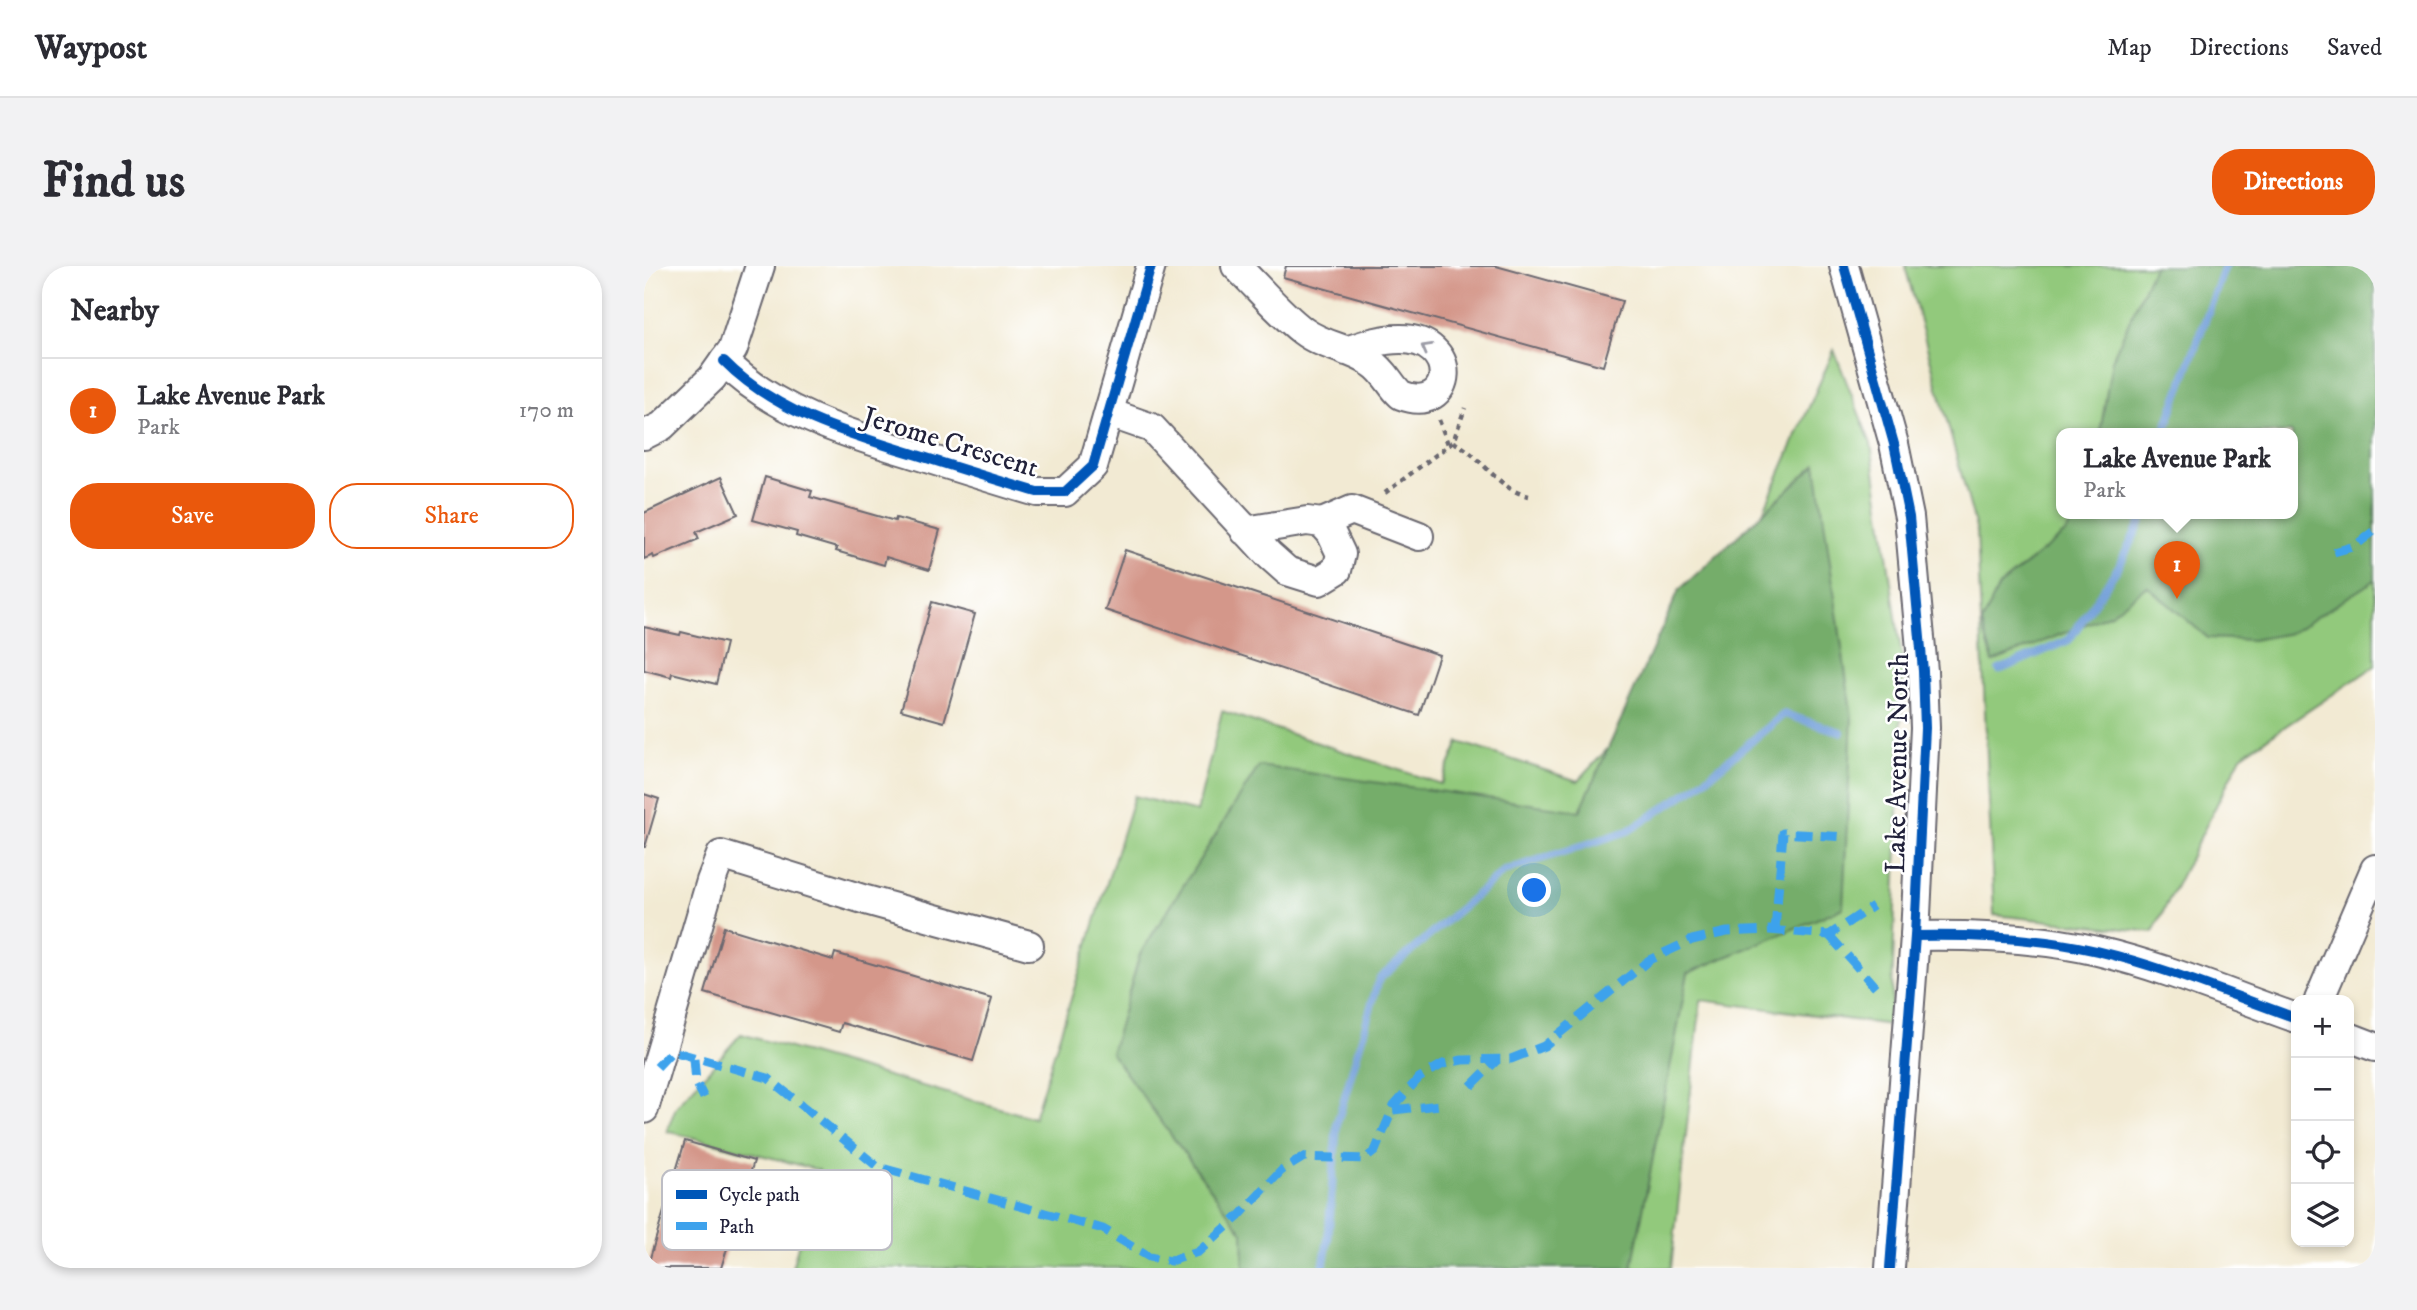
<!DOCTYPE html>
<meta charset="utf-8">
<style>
:root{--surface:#fff;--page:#f2f2f3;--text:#2b2b33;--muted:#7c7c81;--line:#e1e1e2;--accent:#ea580c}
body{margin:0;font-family:"IM FELL DW Pica",serif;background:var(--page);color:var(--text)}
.controls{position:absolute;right:21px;bottom:21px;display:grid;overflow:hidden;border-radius:14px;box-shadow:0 4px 10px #0003}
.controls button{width:63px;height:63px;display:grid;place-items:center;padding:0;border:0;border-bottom:2px solid var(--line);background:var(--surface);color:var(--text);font:35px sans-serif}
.you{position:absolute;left:891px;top:625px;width:24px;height:24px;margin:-18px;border:5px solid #fff;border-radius:50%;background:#1a73e8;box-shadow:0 0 0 10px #1a73e833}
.badge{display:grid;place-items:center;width:46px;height:46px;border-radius:50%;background:var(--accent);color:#fff;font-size:23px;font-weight:700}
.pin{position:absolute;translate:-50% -58px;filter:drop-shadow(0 2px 4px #0008)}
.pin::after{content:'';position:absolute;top:37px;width:24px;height:21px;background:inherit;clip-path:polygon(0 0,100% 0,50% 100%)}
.popup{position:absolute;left:1412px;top:162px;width:242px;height:91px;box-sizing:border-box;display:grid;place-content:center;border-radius:14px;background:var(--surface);filter:drop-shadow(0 2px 5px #0005);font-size:23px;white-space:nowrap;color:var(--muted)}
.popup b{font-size:26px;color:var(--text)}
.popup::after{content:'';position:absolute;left:50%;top:100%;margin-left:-14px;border:14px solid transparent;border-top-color:var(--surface)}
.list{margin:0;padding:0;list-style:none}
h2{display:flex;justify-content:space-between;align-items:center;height:91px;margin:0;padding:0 28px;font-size:30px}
h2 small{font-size:23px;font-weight:400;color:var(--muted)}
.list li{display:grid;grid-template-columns:46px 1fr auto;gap:21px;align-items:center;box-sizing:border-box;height:105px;padding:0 28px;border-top:2px solid var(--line)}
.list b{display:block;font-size:26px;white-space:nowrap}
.list p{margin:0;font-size:23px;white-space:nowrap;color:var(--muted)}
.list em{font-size:23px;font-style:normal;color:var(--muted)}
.actions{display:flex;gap:14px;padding:21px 28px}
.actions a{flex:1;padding:16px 0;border:2px solid var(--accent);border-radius:28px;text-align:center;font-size:24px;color:var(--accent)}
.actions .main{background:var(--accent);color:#fff}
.icon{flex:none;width:38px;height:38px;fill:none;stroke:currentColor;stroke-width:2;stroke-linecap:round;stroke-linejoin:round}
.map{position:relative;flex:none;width:1731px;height:1002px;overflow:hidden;border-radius:28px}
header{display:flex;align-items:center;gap:42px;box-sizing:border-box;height:98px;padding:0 35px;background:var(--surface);border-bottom:2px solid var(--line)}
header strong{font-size:33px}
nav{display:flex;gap:38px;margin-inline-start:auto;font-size:24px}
.intro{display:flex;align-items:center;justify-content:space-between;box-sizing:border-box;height:168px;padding:0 42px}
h1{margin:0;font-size:49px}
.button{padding:18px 32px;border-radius:28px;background:var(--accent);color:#fff;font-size:24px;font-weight:700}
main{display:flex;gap:42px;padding:0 42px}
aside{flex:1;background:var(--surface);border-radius:28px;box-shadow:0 4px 10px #0003}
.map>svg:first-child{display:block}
.green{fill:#92c97b;stroke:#5a765b;stroke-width:2;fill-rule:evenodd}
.forest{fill:#75ad6b;stroke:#4c6853;stroke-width:2}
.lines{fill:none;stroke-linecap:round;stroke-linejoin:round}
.stream{stroke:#6f9ed8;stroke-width:8}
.building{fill:#d4978a}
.minor-casing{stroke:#6b6870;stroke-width:32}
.path{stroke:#6b6870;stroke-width:4.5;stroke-dasharray:5 5;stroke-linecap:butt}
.minor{stroke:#fff;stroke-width:28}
.quiet{stroke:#3ea2ec;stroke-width:9;stroke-dasharray:18 9;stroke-linecap:butt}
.cycleway-casing{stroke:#fff;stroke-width:15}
.cycleway{stroke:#0057b8;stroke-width:10}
.oneway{stroke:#9c9ca7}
.labels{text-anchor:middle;stroke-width:5;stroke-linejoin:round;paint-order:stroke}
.street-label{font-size:28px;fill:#22223b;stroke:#fff}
.key{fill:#fff;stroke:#bdbdc4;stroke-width:2}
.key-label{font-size:19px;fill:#22223b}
</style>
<header>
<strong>Waypost</strong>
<nav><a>Map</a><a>Directions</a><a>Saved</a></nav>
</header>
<div class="intro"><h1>Find us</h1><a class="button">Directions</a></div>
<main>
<aside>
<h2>Nearby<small></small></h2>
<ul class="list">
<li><span class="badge">1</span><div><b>Lake Avenue Park</b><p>Park</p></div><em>170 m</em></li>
</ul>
<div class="actions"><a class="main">Save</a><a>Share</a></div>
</aside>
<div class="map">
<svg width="1731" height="1002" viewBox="0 0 1731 1002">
<rect width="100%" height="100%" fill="#fff"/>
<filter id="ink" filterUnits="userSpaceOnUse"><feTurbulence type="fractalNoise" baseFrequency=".0143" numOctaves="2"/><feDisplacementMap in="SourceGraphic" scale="14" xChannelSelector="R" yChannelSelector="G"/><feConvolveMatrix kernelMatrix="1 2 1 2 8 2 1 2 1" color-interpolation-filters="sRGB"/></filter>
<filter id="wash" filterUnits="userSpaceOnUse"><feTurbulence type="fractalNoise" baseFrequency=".00686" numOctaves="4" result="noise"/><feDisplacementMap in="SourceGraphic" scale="28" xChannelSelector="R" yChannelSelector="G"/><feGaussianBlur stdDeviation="1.57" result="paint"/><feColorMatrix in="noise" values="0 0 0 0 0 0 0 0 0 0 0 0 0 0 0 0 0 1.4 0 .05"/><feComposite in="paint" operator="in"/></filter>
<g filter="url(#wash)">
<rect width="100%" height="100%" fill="#f2ead3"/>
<g class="green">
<path d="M1261,0H1731V400L1597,490L1509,666L1350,649L1333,266ZM1418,167H1648V247H1418Z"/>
<path d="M1190,84L1227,178L1259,399L1247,759L1057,734L1027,1002H148L175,904L23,865L32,841L97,768L390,852L490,530L553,546L578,445L797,518L815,476L934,515L1062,376Z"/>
</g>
<g class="forest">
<path d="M1510,0H1731V314L1647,367L1608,374L1564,372L1503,320L1467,348L1349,396L1338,357L1355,320L1421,267L1435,247H1648V167H1456L1468,94Z"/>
<path d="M1172,198L1208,452L1199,642L1044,707L988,1002H600L599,967L467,787L496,688L615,500L936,545L1035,324Z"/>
</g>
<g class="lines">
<g class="stream">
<path d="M1520,167L1581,0"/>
<path d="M1355,404L1425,374L1475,300L1501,247"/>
<path d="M679,1002L684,974L693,857L735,713L860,605L984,565L1052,521L1140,448L1197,466"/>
</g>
</g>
<g id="blocks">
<g class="building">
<path d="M642,0H852L978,35L959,100L639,11Z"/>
<path d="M77,211L94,248L52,266L55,273L10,292L9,289L0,293V247Z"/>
<path d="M121,211L168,225L166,231L251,255L252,252L296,264L285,304L242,291L240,299L192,285L193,282L152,270L153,266L109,254Z"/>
<path d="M481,284L795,389L775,449L461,344Z"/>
<path d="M288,336L331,348L300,456L257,444Z"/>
<path d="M0,361L36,369L37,366L82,377L72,418L28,407L27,411L0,404Z"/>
<path d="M0,528L15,533L1,581H0Z"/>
<path d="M80,661L189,694L191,687L348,733L329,795L198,757L195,766L61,727Z"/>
<path d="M41,875L110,895L77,1002H3Z"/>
</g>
</g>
</g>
<g filter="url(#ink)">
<use href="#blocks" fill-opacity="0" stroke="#6b6870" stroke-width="2"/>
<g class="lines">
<defs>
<g id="minor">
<path d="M592,0C614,21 635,47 659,65C680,81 707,82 728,97C741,105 746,119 757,129C811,150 817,72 756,73C737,73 720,79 702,85"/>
<path d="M1200,0L1250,178L1265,251L1279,405L1281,462L1271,670L1246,1002"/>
<path d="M80,95C130,146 204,168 270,188C311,201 352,214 393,226H421L449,200L507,0"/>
<path d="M465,147L508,162L625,289L643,305L675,315L693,304L697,288L687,267L678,257L663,255L601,265"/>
<path d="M0,169L18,160L68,112L80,95L89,83L116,0"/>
<path d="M678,257L708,244L775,270"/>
<path d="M1271,670C1331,669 1394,671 1453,685C1521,701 1587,729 1652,752"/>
<path d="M1675,734L1731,603"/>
<path d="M1705,771L1731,781"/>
<path d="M0,843L67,615L77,589L222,634L385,679"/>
</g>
</defs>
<use href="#minor" class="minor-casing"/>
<g class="path">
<path d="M795,154L804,178"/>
<path d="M809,176C837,188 853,224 885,230"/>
<path d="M741,227L809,176L821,142"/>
</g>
<use href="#minor" class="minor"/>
<g class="quiet">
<path d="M1690,286L1711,280L1731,264"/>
<path d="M1131,664L1139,567L1202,571"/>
<path d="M1185,669L1231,721"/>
<path d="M50,793L52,816L60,832"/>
<path d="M13,801L28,785L124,812L234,901L459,963L505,991L527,995L554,986L595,950L637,905L660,891L721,893L731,885L750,840L775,812L799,798L818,794L867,793L900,780L1005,694L1048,674L1083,666L1125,664L1185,669L1229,640"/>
<path d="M827,820L853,794"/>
<path d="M749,844L796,839"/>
</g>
<defs>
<g id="cycleway">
<path d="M1200,0L1250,178L1265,251L1279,405L1281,462L1271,670L1246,1002"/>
<path d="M80,95C130,146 204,168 270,188C311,201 352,214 393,226H421L449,200L507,0"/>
<path d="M1271,670C1331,669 1394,671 1453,685C1521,701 1587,729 1652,752"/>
</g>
</defs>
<use href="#cycleway" class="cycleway-casing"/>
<use href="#cycleway" class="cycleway"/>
</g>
<defs><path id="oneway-chevron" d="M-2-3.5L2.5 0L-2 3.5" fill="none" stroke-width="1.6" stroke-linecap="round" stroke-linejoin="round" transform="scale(1.75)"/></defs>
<use class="oneway" href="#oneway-chevron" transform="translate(782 82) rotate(-151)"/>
</g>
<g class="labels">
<g class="street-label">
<text transform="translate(307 175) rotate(17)" y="10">Jerome Crescent</text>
<text transform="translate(1252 497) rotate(-89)" y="10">Lake Avenue North</text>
</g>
</g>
<rect x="18" y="904" width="230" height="80" rx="10" class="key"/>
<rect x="32" y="924" width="31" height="9" fill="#0057b8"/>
<rect x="32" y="956" width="31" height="8" fill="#3ea2ec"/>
<g class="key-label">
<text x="75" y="935">Cycle path</text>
<text x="75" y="967">Path</text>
</g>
</svg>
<div class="controls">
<button>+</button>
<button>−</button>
<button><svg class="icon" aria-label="locate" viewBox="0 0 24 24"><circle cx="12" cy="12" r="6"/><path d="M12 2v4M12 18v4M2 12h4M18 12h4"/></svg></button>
<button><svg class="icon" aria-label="layers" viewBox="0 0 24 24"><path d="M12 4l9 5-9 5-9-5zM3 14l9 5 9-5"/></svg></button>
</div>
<div class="you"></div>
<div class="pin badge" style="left:1533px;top:333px">1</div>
<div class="popup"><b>Lake Avenue Park</b>Park</div>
</div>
</main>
